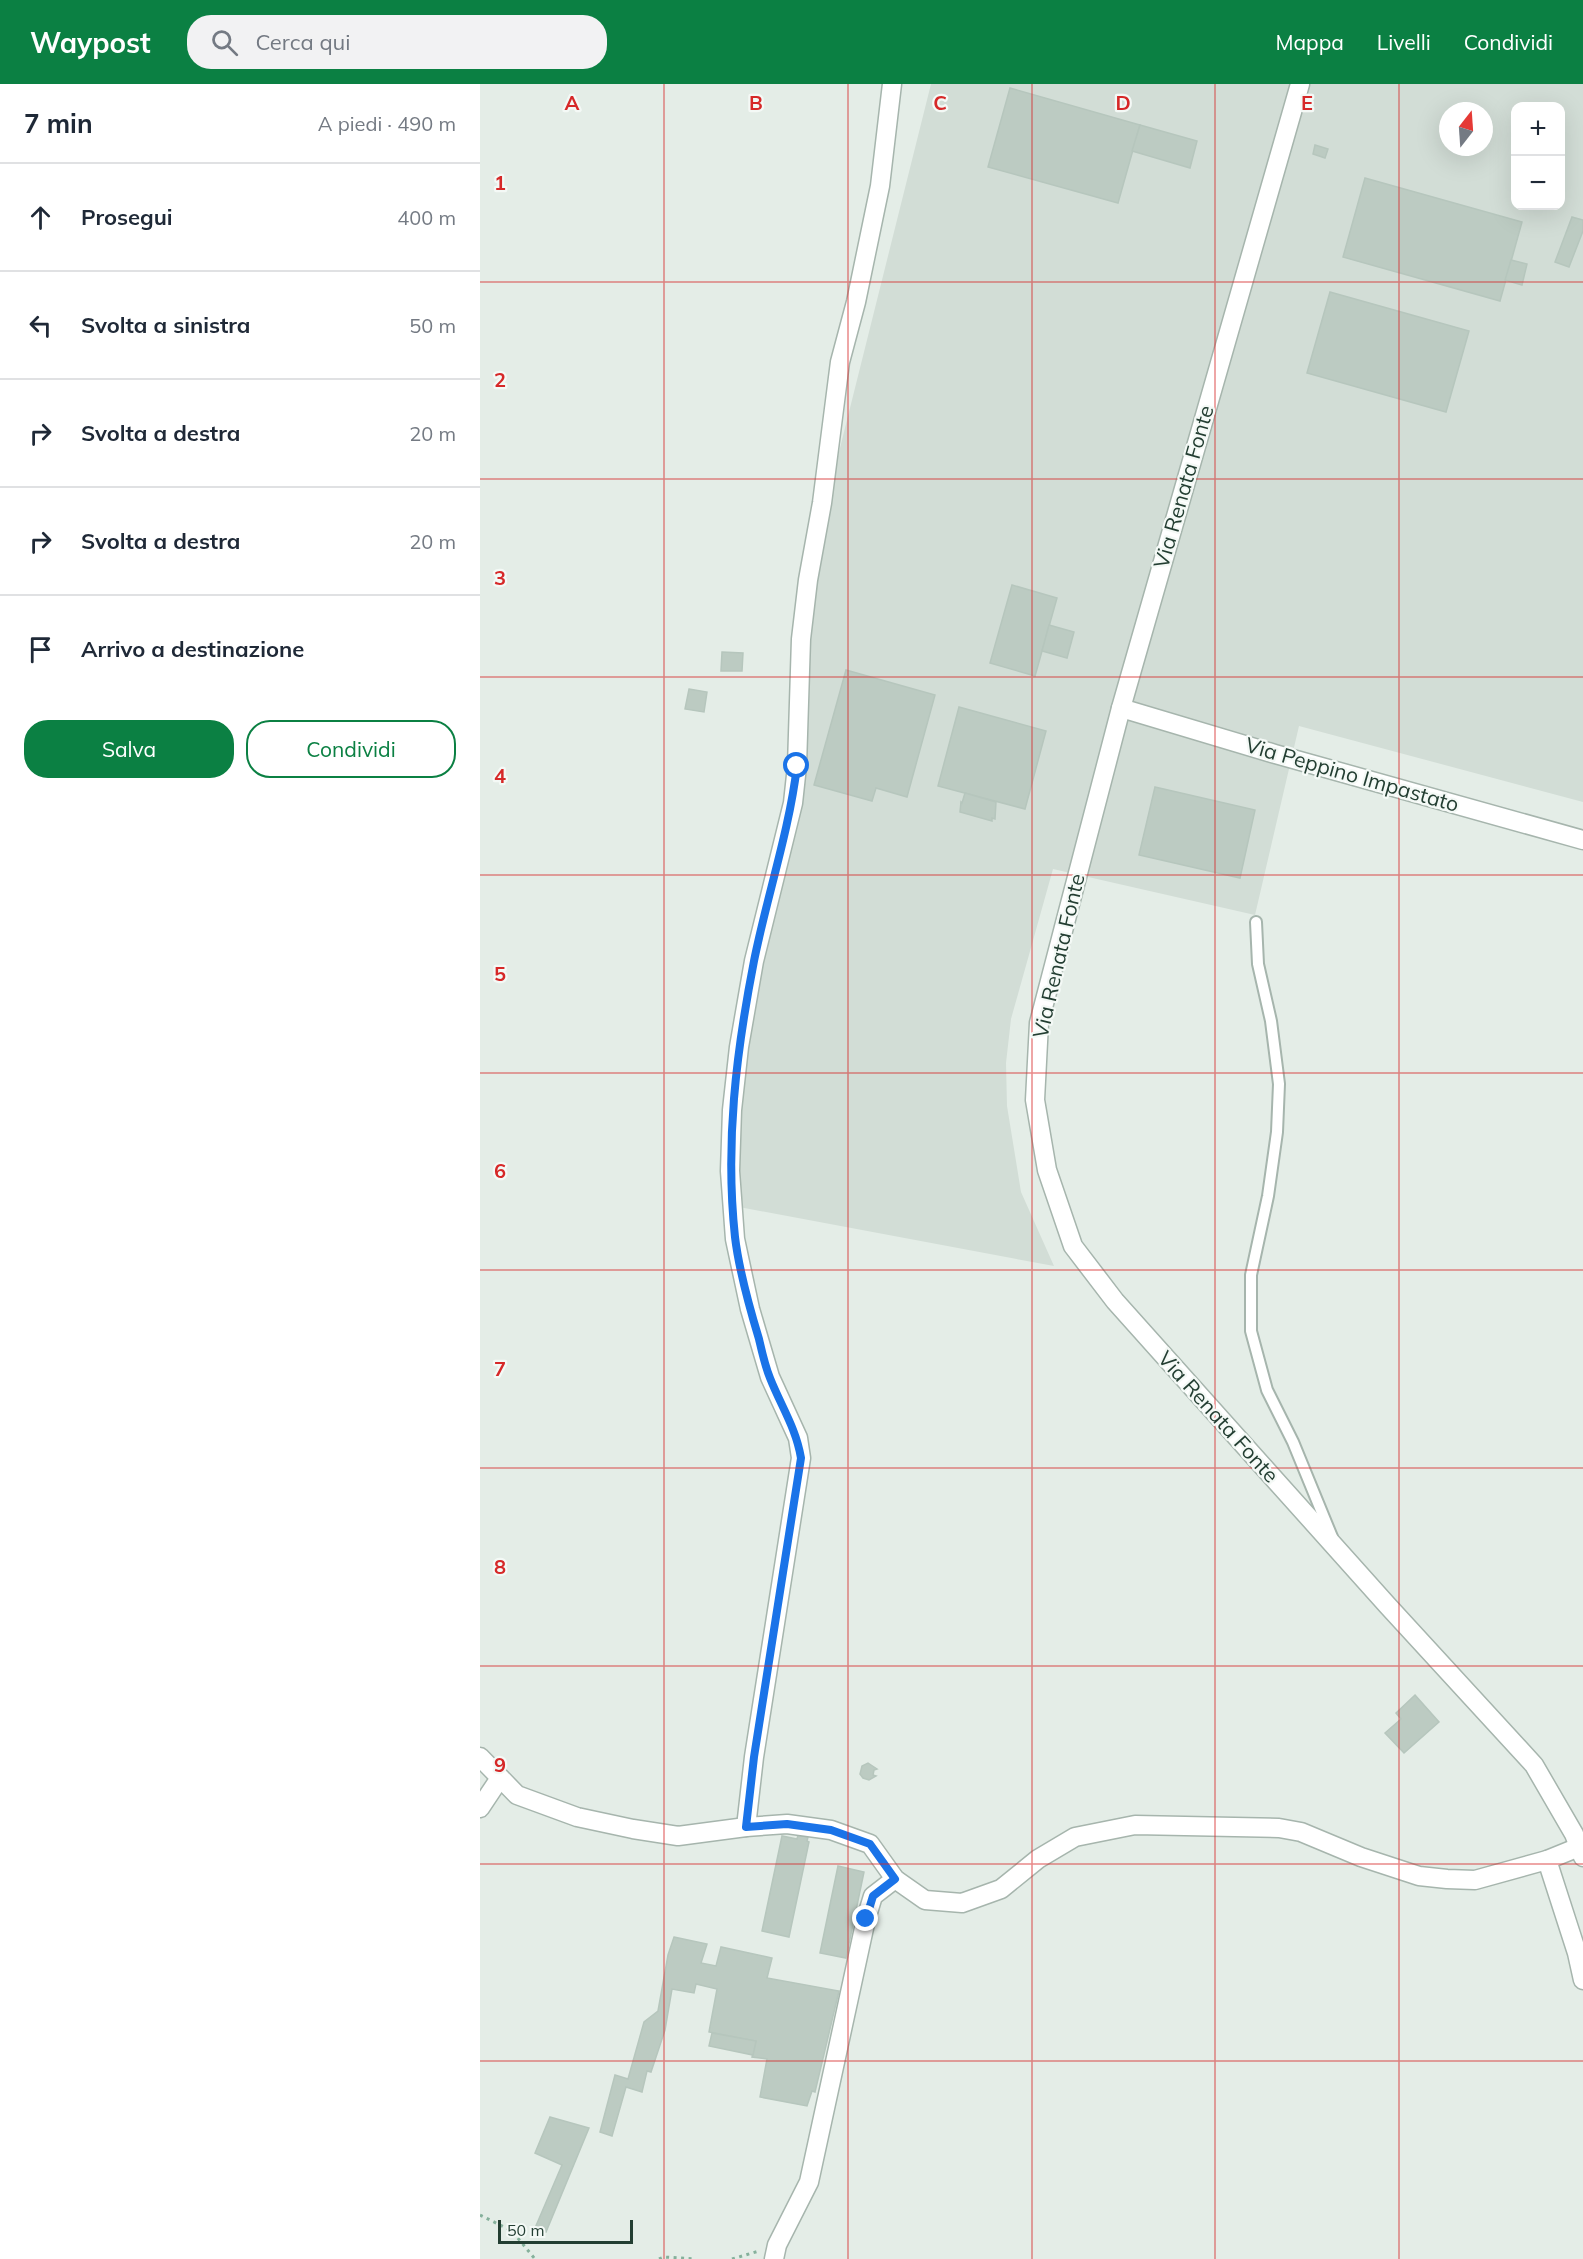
<!DOCTYPE html>
<html lang="it">
<meta charset="utf-8">
<style>
:root{--surface:#fff;--page:#f2f2f3;--text:#1f2937;--muted:#747a83;--line:#e0e1e3;--accent:#0b8043}
body{margin:0;font-family:Mulish,sans-serif;background:var(--page);color:var(--text)}
.controls{position:absolute;right:18px;top:18px;display:grid;overflow:hidden;border-radius:12px;box-shadow:0 6px 24px #0002}
.controls button{width:54px;height:54px;display:grid;place-items:center;padding:0;border:0;border-bottom:2px solid var(--line);background:var(--surface);color:var(--text);font:30px sans-serif}
.compass{position:absolute;left:959px;top:18px;width:54px;height:54px;border-radius:50%;background:var(--surface);box-shadow:0 6px 24px #0002;rotate:17deg}
.scale{position:absolute;left:18px;bottom:15px;width:135px;box-sizing:border-box;padding-left:6px;border:3px solid #233e32;border-top:0;font-size:16px;line-height:21px;white-space:nowrap;color:#233e32;-webkit-text-stroke:4px #f4f9f6;paint-order:stroke}
.stop{position:absolute;width:18px;height:18px;margin:-14px;border:4px solid #1a73e8;border-radius:50%;background:#fff}
.stop.end{background:#1a73e8;border-color:#fff;box-shadow:0 2px 6px #0008}
.list{margin:0;padding:0;list-style:none}
h2{display:flex;justify-content:space-between;align-items:center;height:78px;margin:0;padding:0 24px;font-size:26px}
h2 small{font-size:20px;font-weight:400;color:var(--muted)}
.list li{display:grid;grid-template-columns:39px 1fr auto;gap:18px;align-items:center;box-sizing:border-box;height:108px;padding:0 24px;border-top:2px solid var(--line)}
.list b{display:block;font-size:22px;white-space:nowrap}
.list em{font-size:20px;font-style:normal;color:var(--muted)}
.actions{display:flex;gap:12px;padding:18px 24px}
.actions a{flex:1;padding:14px 0;border:2px solid var(--accent);border-radius:24px;text-align:center;font-size:21px;color:var(--accent)}
.actions .main{background:var(--accent);color:#fff}
.icon{flex:none;width:33px;height:33px;fill:none;stroke:currentColor;stroke-width:2;stroke-linecap:round;stroke-linejoin:round}
.map{position:relative;flex:none;width:1103px;height:2175px;overflow:hidden}
header{display:flex;align-items:center;gap:36px;box-sizing:border-box;height:84px;padding:0 30px;background:var(--accent);color:#fff}
header strong{font-size:28px}
nav{display:flex;gap:33px;margin-inline-start:auto;font-size:21px}
.search{width:420px;height:54px;background:var(--page);display:flex;align-items:center;gap:15px;box-sizing:border-box;padding:0 21px;border-radius:24px;color:var(--muted);font-size:22px}
main{display:flex}
aside{flex:1;background:var(--surface)}
.map>svg:first-child{display:block}
.built{fill:#d2ddd6;fill-rule:evenodd}
.building{fill:#bccbc2;stroke:#b6c6bd;stroke-width:1.5}
.lines{fill:none;stroke-linecap:round;stroke-linejoin:round}
.service-casing{stroke:#a6b5ad;stroke-width:14}
.minor-casing{stroke:#a6b5ad;stroke-width:21}
.path{stroke:#85b09b;stroke-width:3;stroke-dasharray:3 4.5;stroke-linecap:butt}
.service{stroke:#fff;stroke-width:10}
.minor{stroke:#fff;stroke-width:18}
.route{stroke:#1a73e8;stroke-width:8}
.grid{fill:none;stroke:#d62828;stroke-width:1.5;stroke-opacity:0.55}
.labels{text-anchor:middle;stroke-width:4.5;stroke-linejoin:round;paint-order:stroke}
.street-label{font-size:21px;fill:#233e32;stroke:#f4f9f6}
.grid-label{font-size:20px;text-anchor:middle;font-weight:bold;fill:#d62828;stroke:#f4f9f6;stroke-width:4.5;stroke-linejoin:round;paint-order:stroke}
</style>
<header>
<strong>Waypost</strong>
<div class="search"><svg class="icon" aria-label="search" viewBox="0 0 24 24"><circle cx="10" cy="10" r="6"/><path d="M15 15l6 6"/></svg>Cerca qui</div>
<nav><a>Mappa</a><a>Livelli</a><a>Condividi</a></nav>
</header>
<main>
<aside>
<h2>7 min<small>A piedi · 490 m</small></h2>
<ul class="list">
<li><svg class="icon" aria-label="ahead" viewBox="0 0 24 24"><path d="M12 20V5M6 11l6-6 6 6"/></svg><div><b>Prosegui</b></div><em>400 m</em></li>
<li><svg class="icon" aria-label="left" viewBox="0 0 24 24"><path d="M17 20v-9H6M10 6l-5 5 5 5"/></svg><div><b>Svolta a sinistra</b></div><em>50 m</em></li>
<li><svg class="icon" aria-label="right" viewBox="0 0 24 24"><path d="M7 20v-9h11M14 6l5 5-5 5"/></svg><div><b>Svolta a destra</b></div><em>20 m</em></li>
<li><svg class="icon" aria-label="right" viewBox="0 0 24 24"><path d="M7 20v-9h11M14 6l5 5-5 5"/></svg><div><b>Svolta a destra</b></div><em>20 m</em></li>
<li><svg class="icon" aria-label="arrive" viewBox="0 0 24 24"><path d="M6 21V4h12l-3 4 3 4H6"/></svg><div><b>Arrivo a destinazione</b></div></li>
</ul>
<div class="actions"><a class="main">Salva</a><a>Condividi</a></div>
</aside>
<div class="map">
<svg width="1103" height="2175" viewBox="0 0 1103 2175">
<rect width="100%" height="100%" fill="#e4ede7"/>
<path class="built" d="M451,0H1103V718L819,642L775,831L573,785L531,935L526,979L527,1022L541,1108L574,1182L259,1123L256,1086L267,953L289,839L344,428ZM1036,22H1080V122H1036ZM968,27H1004V63H968Z"/>
<g class="building">
<path d="M530,4L660,41L638,119L508,83Z"/>
<path d="M660,41L717,57L710,84L652,67Z"/>
<path d="M835,61L848,65L845,74L833,70Z"/>
<path d="M885,94L1042,138L1020,217L863,173Z"/>
<path d="M1092,133L1103,136V147L1089,183L1075,178Z"/>
<path d="M1031,176L1047,180L1042,201L1025,196Z"/>
<path d="M850,208L989,247L966,328L827,289Z"/>
<path d="M532,501L577,514L555,592L510,579Z"/>
<path d="M569,541L594,548L587,574L562,567Z"/>
<path d="M242,568L263,569L262,587H241Z"/>
<path d="M366,586L455,611L427,713L396,704L392,717L334,701Z"/>
<path d="M209,605L227,608L224,628L205,625Z"/>
<path d="M479,623L566,647L545,725L458,702Z"/>
<path d="M675,703L775,726L760,794L659,771Z"/>
<path d="M485,709L516,718L515,735L512,734V737L480,728L481,718L482,719Z"/>
<path d="M935,1611L959,1638L924,1669L905,1649L921,1635L916,1629Z"/>
<path d="M388,1679L397,1685L394,1686L393,1691L396,1692L389,1696L383,1694L380,1690L382,1682Z"/>
<path d="M318,1751L328,1753L327,1757L329,1758L309,1853L282,1847L302,1752L317,1755Z"/>
<path d="M358,1782L384,1788L366,1874L340,1869Z"/>
<path d="M194,1853L227,1860L221,1879L236,1882L241,1863L292,1874L287,1894L359,1907L335,2008L332,2007L327,2022L280,2013L287,1975L272,1973L276,1957L229,1948L237,1905L216,1900L214,1909L192,1905L185,1946L171,1988L167,1987L162,2008L146,2003L132,2052L120,2048L135,1991L148,1995L164,1938L178,1927L188,1871Z"/>
<path d="M232,1949L276,1957L273,1971L229,1962Z"/>
<path d="M70,2033L109,2044L66,2148L55,2144L82,2081L55,2069Z"/>
</g>
<g class="lines">
<defs>
<path id="service" d="M776,838L778,880L791,937L799,1000L797,1048L788,1112L771,1191V1247L787,1306L813,1358L852,1453"/>
<g id="minor">
<path d="M820,0L641,624L559,939L555,1016L567,1086L593,1162L635,1217L908,1522L1054,1681L1094,1750L1103,1773"/>
<path d="M641,624L795,670L1103,756"/>
<path d="M0,1673L37,1711L97,1733L153,1745L198,1752L266,1743L307,1740L351,1746L390,1760L415,1795L445,1816L482,1819L521,1805L558,1775L595,1753L655,1741L799,1744L821,1748L881,1773L939,1792L967,1795L995,1796L1067,1776L1099,1763"/>
<path d="M0,1724L20,1694"/>
<path d="M266,1743L274,1673L321,1374L318,1354L290,1293L270,1225L255,1155L250,1087L252,1026L259,963L274,877L313,719L317,682L321,555L328,496L342,419L360,278L376,218L400,102L412,0"/>
<path d="M1067,1776L1097,1869L1103,1896"/>
<path d="M294,2175L297,2161L329,2098L386,1835L393,1812L415,1795"/>
</g>
</defs>
<use href="#service" class="service-casing"/>
<use href="#minor" class="minor-casing"/>
<g class="path">
<path d="M0,2131L32,2147L55,2175"/>
<path d="M179,2175L184,2173L215,2175"/>
<path d="M252,2175L279,2167"/>
</g>
<use href="#service" class="service"/>
<use href="#minor" class="minor"/>
</g>
<g class="lines">
<path class="route" d="M317,682C309,748 287,812 274,877C256,969 245,1060 255,1153C259,1187 269,1222 279,1255C282,1268 285,1282 290,1294C301,1322 316,1344 321,1374L274,1673L266,1743L307,1740L351,1746L390,1760L415,1795L393,1812L386,1835"/>
</g>
<path class="grid" d="M184,0V2175M368,0V2175M552,0V2175M735,0V2175M919,0V2175M0,198H1103M0,395H1103M0,593H1103M0,791H1103M0,989H1103M0,1186H1103M0,1384H1103M0,1582H1103M0,1780H1103M0,1977H1103"/>
<g class="labels">
<g class="street-label">
<text transform="translate(704 403) rotate(-74)" y="7">Via Renata Fonte</text>
<text transform="translate(872 691) rotate(16)" y="7">Via Peppino Impastato</text>
<text transform="translate(579 872) rotate(-77)" y="7">Via Renata Fonte</text>
<text transform="translate(738 1333) rotate(48)" y="7">Via Renata Fonte</text>
</g>
</g>
<g class="grid-label">
<text x="92" y="26">A</text>
<text x="276" y="26">B</text>
<text x="460" y="26">C</text>
<text x="643" y="26">D</text>
<text x="827" y="26">E</text>
<text x="20" y="106">1</text>
<text x="20" y="303">2</text>
<text x="20" y="501">3</text>
<text x="20" y="699">4</text>
<text x="20" y="897">5</text>
<text x="20" y="1094">6</text>
<text x="20" y="1292">7</text>
<text x="20" y="1490">8</text>
<text x="20" y="1688">9</text>
</g>
</svg>
<div class="controls">
<button>+</button>
<button>−</button>
</div>
<svg class="compass" viewBox="-18 -18 36 36"><path d="M0-13l5 13h-10z" fill="#e53935"/><path d="M0 13l5-13h-10z" fill="#747a83"/></svg>
<div class="scale">50 m</div>
<div class="stop" style="left:317px;top:682px"></div>
<div class="stop end" style="left:386px;top:1835px"></div>
</div>
</main>
